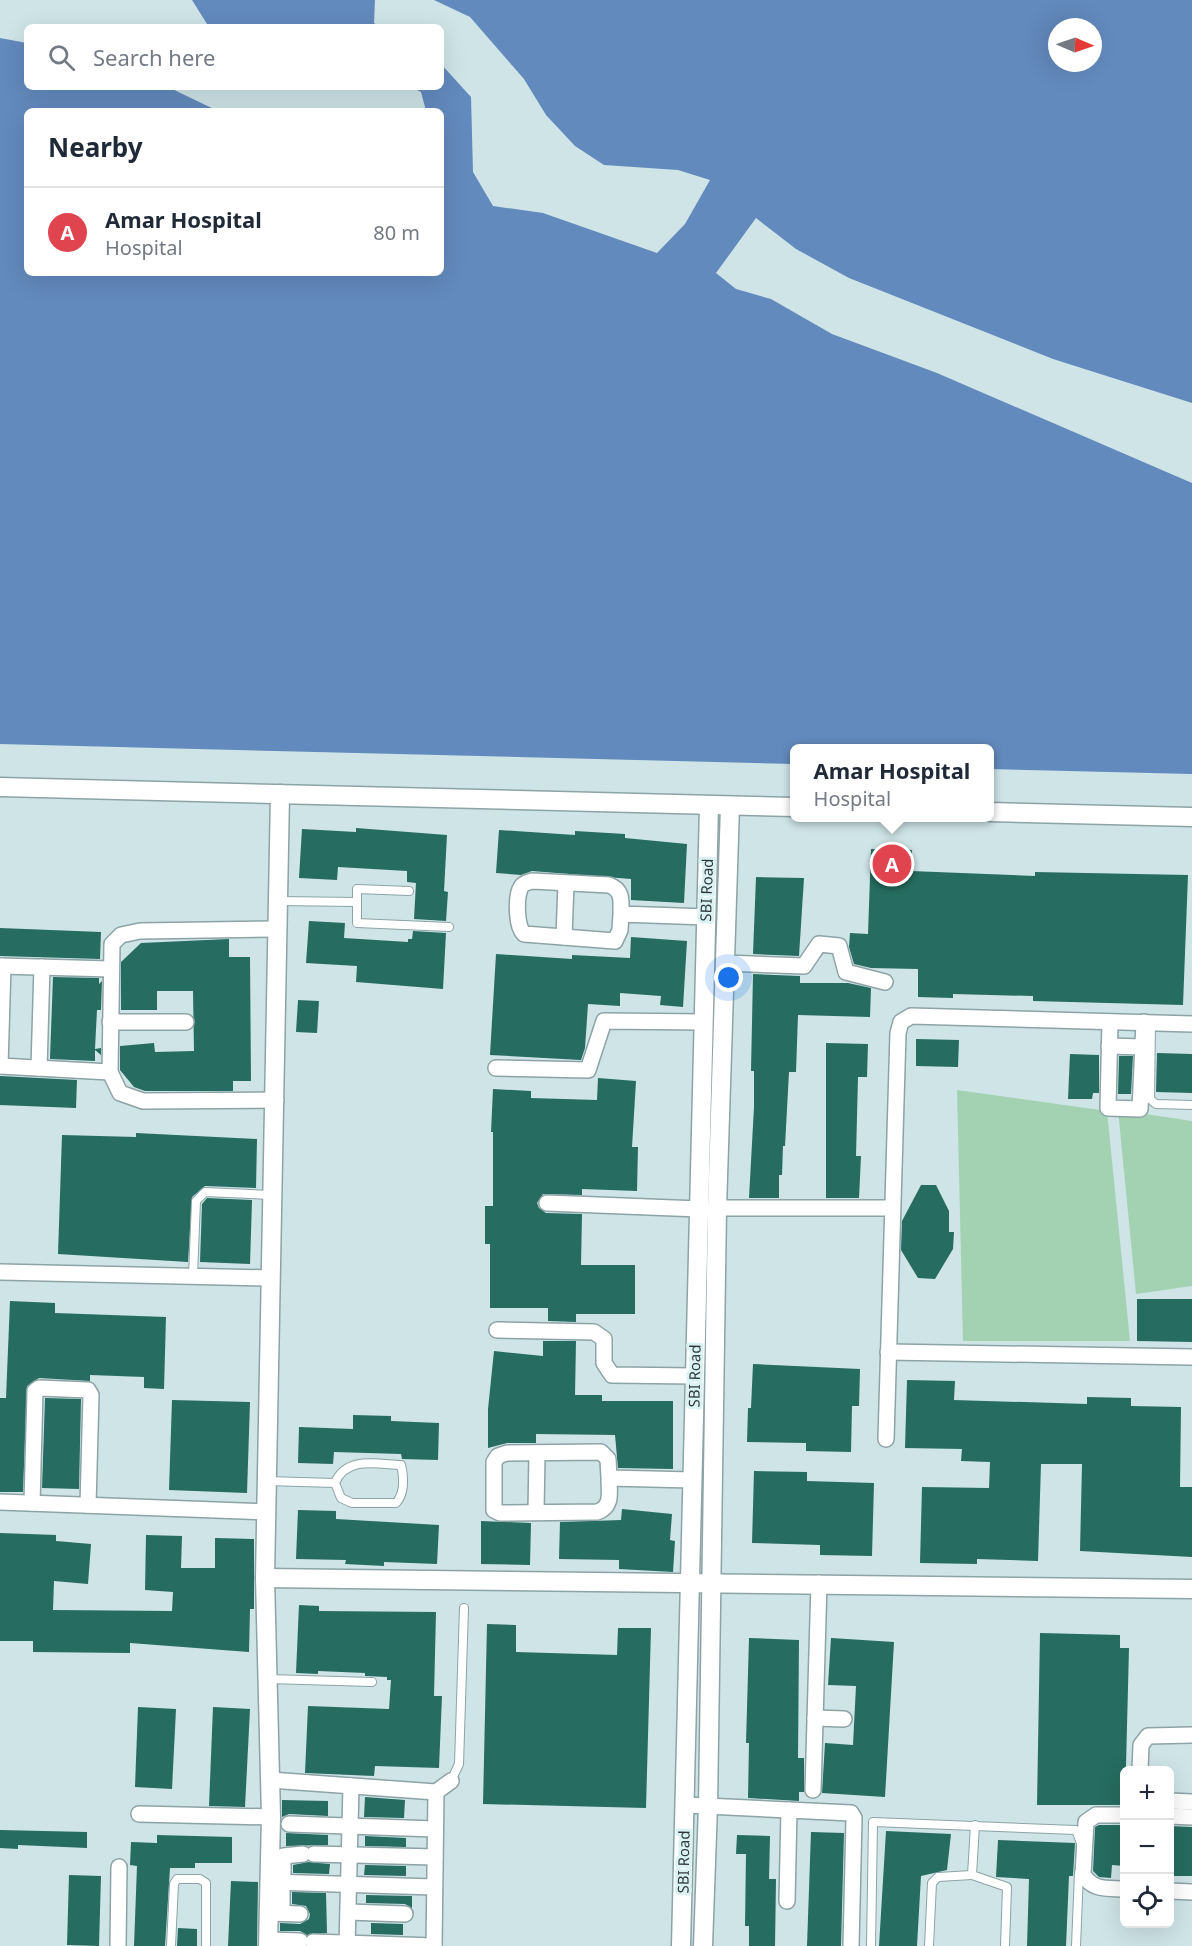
<!DOCTYPE html>
<meta charset="utf-8">
<style>
:root{--surface:#fff;--page:#f2f2f3;--text:#1f2937;--muted:#747a83;--line:#e0e1e3;--accent:#90670e}
body{margin:0;font-family:"Noto Sans",sans-serif;background:var(--page);color:var(--text)}
.controls{position:absolute;right:18px;bottom:18px;display:grid;overflow:hidden;border-radius:9px;box-shadow:0 6px 24px #0002}
.controls button{width:54px;height:54px;display:grid;place-items:center;padding:0;border:0;border-bottom:2px solid var(--line);background:var(--surface);color:var(--text);font:30px sans-serif}
.compass{position:absolute;left:1048px;top:18px;width:54px;height:54px;border-radius:50%;background:var(--surface);box-shadow:0 6px 24px #0002;rotate:92deg}
.you{position:absolute;left:729px;top:978px;width:21px;height:21px;margin:-15px;border:4px solid #fff;border-radius:50%;background:#1a73e8;box-shadow:0 0 0 9px #1a73e833}
.badge{display:grid;place-items:center;width:39px;height:39px;border-radius:50%;background:var(--accent);color:#fff;font-size:20px;font-weight:700}
.pin{position:absolute;translate:-50% -50%;border:3px solid #fff;box-shadow:0 2px 6px #0006}
.popup{position:absolute;left:790px;top:744px;width:204px;height:78px;box-sizing:border-box;display:grid;place-content:center;border-radius:9px;background:var(--surface);filter:drop-shadow(0 2px 4px #0005);font-size:20px;white-space:nowrap;color:var(--muted)}
.popup b{font-size:22px;color:var(--text)}
.popup::after{content:'';position:absolute;left:50%;top:100%;margin-left:-12px;border:12px solid transparent;border-top-color:var(--surface)}
.list{margin:0;padding:0;list-style:none}
h2{display:flex;justify-content:space-between;align-items:center;height:78px;margin:0;padding:0 24px;font-size:26px}
h2 small{font-size:20px;font-weight:400;color:var(--muted)}
.list li{display:grid;grid-template-columns:39px 1fr auto;gap:18px;align-items:center;box-sizing:border-box;height:90px;padding:0 24px;border-top:2px solid var(--line)}
.list b{display:block;font-size:22px;white-space:nowrap}
.list p{margin:0;font-size:20px;white-space:nowrap;color:var(--muted)}
.list em{font-size:20px;font-style:normal;color:var(--muted)}
.icon{flex:none;width:33px;height:33px;fill:none;stroke:currentColor;stroke-width:2;stroke-linecap:round;stroke-linejoin:round}
.map{position:relative;flex:none;width:1192px;height:1946px;overflow:hidden}
.search{position:absolute;background:var(--surface);box-shadow:0 6px 24px #0002;left:24px;top:24px;width:420px;height:66px;display:flex;align-items:center;gap:15px;box-sizing:border-box;padding:0 21px;border-radius:9px;color:var(--muted);font-size:22px}
.panel{position:absolute;background:var(--surface);box-shadow:0 6px 24px #0002;left:24px;top:108px;width:420px;height:168px;border-radius:9px}
.map>svg:first-child{display:block}
.green{fill:#a3d2b2}
.water{fill:#638abd;fill-rule:evenodd}
.building{fill:#266c60}
.lines{fill:none;stroke-linecap:round;stroke-linejoin:round}
.service-casing{stroke:#8da3a5;stroke-width:10}
.minor-casing{stroke:#8da3a5;stroke-width:18}
.tertiary-casing{stroke:#8da3a5;stroke-width:21}
.service{stroke:#fff;stroke-width:8}
.minor{stroke:#fff;stroke-width:15}
.tertiary{stroke:#fff;stroke-width:18}
.labels{text-anchor:middle;stroke-width:6;stroke-linejoin:round;paint-order:stroke}
.street-label{font-size:15px;fill:#30383a;stroke:#dbf2f4}
</style>
<div class="map">
<svg width="1192" height="1946" viewBox="0 0 1192 1946">
<rect width="100%" height="100%" fill="#cee4e7"/>
<g class="green">
<path d="M957,1090L1107,1111L1130,1341H963Z"/>
<path d="M1118,1110L1192,1121V1286L1136,1294Z"/>
</g>
<g class="water">
<path d="M192,0H375L374,23L380,27L207,24Z"/>
<path d="M434,0H1192V403L1053,359L849,278L796,249L756,218L716,273L736,289L771,299L832,334L937,373L1192,483V774L990,769V748H794V764L0,744V38L27,43V87H168L218,111H27V273H441V111H426L421,92L411,87H441V64L471,97L473,172L493,206L543,213L657,253L685,224L710,180L678,170L604,165L575,146L546,115L524,79L470,17ZM1057,27H1093V63H1057Z"/>
</g>
<g class="building">
<path d="M356,828L447,835L444,891L448,892L446,921L414,919L416,883L407,882V871L338,867L337,880L299,878L302,829L356,832Z"/>
<path d="M499,830L575,835V831L625,834V838L687,844L684,903L631,900V879L532,871L521,875L496,873Z"/>
<path d="M871,849L912,850L911,871L1035,876V872L1188,875L1183,1005L1033,1001V996L953,994V998L918,997V969L871,968L854,964L849,947L850,933L868,934Z"/>
<path d="M756,877L804,878L799,956L753,954Z"/>
<path d="M309,921L345,923L344,938L408,942V939H412L413,931L446,933L443,989L356,982L357,966L306,963Z"/>
<path d="M0,928L101,932L100,959L0,956Z"/>
<path d="M631,937L687,941L683,1007L660,1005L661,996L620,993V1006L588,1004L585,1048L581,1060L490,1055L496,954L572,959V955L630,958Z"/>
<path d="M229,939V957H250L251,1081H233V1091H145L134,1087L120,1070V1046L154,1043L155,1052L194,1051L193,991H157V1010H121V962L141,943Z"/>
<path d="M753,974L800,976V983H848L871,988L870,1017L798,1015L796,1072H789L785,1146H783L782,1175H779V1198H749L754,1107V1071H751Z"/>
<path d="M53,977L99,978V984L102,981L101,1010H97L95,1049L101,1048V1055L95,1050V1061L50,1059Z"/>
<path d="M298,1000L319,1001L317,1033L296,1032Z"/>
<path d="M916,1039L959,1040L958,1067L916,1066Z"/>
<path d="M826,1043L868,1044L867,1077H858L856,1156H861L859,1198H826Z"/>
<path d="M1157,1053L1192,1054V1093L1156,1092Z"/>
<path d="M1070,1054L1099,1055V1093H1093L1092,1099H1068Z"/>
<path d="M1119,1056H1133L1131,1094H1118Z"/>
<path d="M0,1076L77,1080L76,1108L0,1105Z"/>
<path d="M598,1078L636,1081L632,1147H638L637,1191L582,1189V1195L543,1194L537,1203L539,1208L546,1213L582,1214L581,1265H635V1314H576V1322L548,1321V1308H490V1244H485V1206H493V1132H491L493,1089L531,1091V1098L597,1100Z"/>
<path d="M136,1133L257,1139L256,1188L205,1186L192,1197L188,1262L58,1254L62,1135L136,1137Z"/>
<path d="M921,1185H936L949,1211V1232H954L953,1249L935,1279L918,1278L901,1250L902,1221Z"/>
<path d="M207,1198L252,1200L250,1264L200,1262L202,1204Z"/>
<path d="M1137,1299H1192V1342L1137,1341Z"/>
<path d="M10,1301L55,1303V1313L166,1317L164,1389L144,1388V1377L90,1375V1381L39,1378L27,1386L23,1492H0V1398H6Z"/>
<path d="M543,1341H576L575,1395H602V1401H673V1469L618,1468L615,1435L536,1434V1443H507L488,1448V1409L494,1351L543,1356Z"/>
<path d="M753,1364L860,1369L859,1406H852L851,1452L806,1451V1443L747,1442L748,1408H751Z"/>
<path d="M907,1380L955,1381L954,1400L1087,1404V1397L1131,1398V1406L1181,1407L1180,1487H1192V1557L1080,1551L1082,1464H1041L1038,1561L977,1559V1564L920,1563L922,1487L989,1488L990,1462L961,1461L962,1449L905,1448Z"/>
<path d="M45,1398L81,1399L79,1489L42,1488Z"/>
<path d="M172,1400L250,1402L247,1493L169,1490Z"/>
<path d="M353,1415L391,1416V1421L439,1423L438,1460L402,1459L401,1454L334,1452L333,1464L298,1463L299,1427L353,1429Z"/>
<path d="M754,1471L807,1472V1481L874,1483L872,1556L820,1555V1545L752,1543Z"/>
<path d="M622,1509L672,1514L670,1540L675,1541L673,1572L619,1569V1560L559,1559L560,1522L621,1520Z"/>
<path d="M298,1510L336,1511V1519L439,1525L437,1564L384,1562V1566L345,1564L346,1560L296,1559Z"/>
<path d="M481,1521L531,1523L530,1565L481,1564Z"/>
<path d="M0,1533L56,1535V1541L91,1544L88,1584L54,1581L53,1610L172,1611L173,1592L145,1590L146,1535L182,1536L181,1568H215V1538L254,1539V1609H250L249,1652L130,1643V1653L33,1652V1641H0Z"/>
<path d="M299,1605L319,1606V1611L436,1612L434,1696H442L439,1768L375,1766L374,1776L305,1773L308,1706L389,1709L391,1680H387V1677L365,1676V1673L318,1671V1674L296,1673Z"/>
<path d="M487,1624L516,1625V1652L617,1655L618,1628H651L646,1808L483,1804Z"/>
<path d="M1040,1633L1120,1635V1648H1129L1125,1805H1037Z"/>
<path d="M749,1638L799,1640L798,1758H804V1792H799V1801L748,1798L749,1743H746Z"/>
<path d="M831,1638L894,1642L885,1797L822,1793L825,1743L853,1745L856,1686L828,1685Z"/>
<path d="M138,1707L176,1709L172,1789L135,1787Z"/>
<path d="M213,1707L250,1709L245,1807L209,1806Z"/>
<path d="M365,1797L405,1800L404,1818L364,1817Z"/>
<path d="M282,1800L328,1801V1816L289,1814L282,1817Z"/>
<path d="M1099,1825H1125V1866L1112,1865L1111,1878L1099,1877L1093,1871L1095,1827Z"/>
<path d="M1170,1826L1192,1827V1876H1170Z"/>
<path d="M0,1830L87,1832V1848L18,1845V1849L0,1848Z"/>
<path d="M886,1831L951,1834L947,1870L921,1876L917,1946H879Z"/>
<path d="M811,1832L844,1833L841,1946H807Z"/>
<path d="M286,1833L328,1835V1845L286,1846Z"/>
<path d="M157,1835L232,1837V1863H195V1868H170L165,1946H134L137,1866L130,1865L131,1842L157,1843Z"/>
<path d="M737,1835L770,1836L769,1879H776L775,1946H749V1926H745L746,1854H736Z"/>
<path d="M365,1836L406,1838V1847L365,1846Z"/>
<path d="M998,1840L1075,1843L1073,1876H1069L1066,1946H1027L1029,1879L996,1877Z"/>
<path d="M308,1862L330,1864L329,1874L293,1873V1865Z"/>
<path d="M365,1865L406,1866V1876L364,1875Z"/>
<path d="M69,1875L101,1876L99,1946L67,1945Z"/>
<path d="M231,1881L258,1882L257,1946H228Z"/>
<path d="M292,1892L326,1893L327,1933L307,1935L300,1931H280V1923L300,1924L309,1919L310,1914L306,1906L292,1904Z"/>
<path d="M366,1895L412,1896V1908L405,1904L366,1903Z"/>
<path d="M371,1923L403,1924V1935L371,1934Z"/>
<path d="M178,1928L197,1929V1946H177Z"/>
</g>
<g class="lines">
<defs>
<g id="service">
<path d="M278,901L357,902V889L409,891"/>
<path d="M357,902V923L449,927"/>
<path d="M1151,1023L1150,1099L1156,1104L1192,1105"/>
<path d="M193,1276L196,1201L205,1192L271,1195"/>
<path d="M267,1481L335,1483C346,1456 377,1464 401,1465C404,1478 405,1493 396,1503H352L341,1498L335,1483"/>
<path d="M268,1679L372,1682"/>
<path d="M451,1781L459,1764L464,1608"/>
<path d="M975,1825L972,1875L1007,1887L1005,1946"/>
<path d="M171,1946L174,1884L177,1879H200L206,1883V1946"/>
<path d="M871,1946L873,1822L1076,1830L1081,1843"/>
<path d="M929,1946L932,1883L938,1877L972,1875"/>
<path d="M1076,1946L1079,1873"/>
</g>
<g id="minor">
<path d="M621,914C621,901 623,890 609,885L532,881C528,882 522,883 520,889C516,899 516,926 524,934L615,941L620,930L621,914L707,917"/>
<path d="M564,937L566,883"/>
<path d="M726,963L804,966L819,944L839,946L846,972L885,982"/>
<path d="M0,966L111,969"/>
<path d="M110,1022H186"/>
<path d="M1110,1022L1108,1108L1140,1109L1144,1022"/>
<path d="M1109,1046L1143,1047"/>
<path d="M0,1066L110,1072"/>
<path d="M0,1066L3,966"/>
<path d="M39,1068L42,967"/>
<path d="M496,1068L588,1070L604,1021L704,1022"/>
<path d="M276,1100L143,1101L120,1093L110,1072L112,944L121,935L140,931L278,929"/>
<path d="M547,1203L699,1209"/>
<path d="M717,1208H892"/>
<path d="M0,1272L271,1278"/>
<path d="M497,1330L594,1332L604,1339V1363L612,1375L695,1376"/>
<path d="M888,1352L1192,1357"/>
<path d="M886,1439L898,1033L901,1022L911,1016L1192,1024"/>
<path d="M609,1478L608,1459L601,1452L507,1453L498,1456L494,1462V1510L500,1513L597,1512C613,1507 609,1492 609,1478L692,1480"/>
<path d="M0,1502L267,1512"/>
<path d="M32,1503L35,1391L39,1388L88,1390L91,1395L88,1505"/>
<path d="M536,1512L537,1453"/>
<path d="M815,1718L844,1719"/>
<path d="M1140,1770L1141,1745L1148,1736L1192,1735"/>
<path d="M270,1780L436,1792L451,1781"/>
<path d="M813,1790L819,1583"/>
<path d="M1170,1801L1192,1802"/>
<path d="M685,1805L851,1813L854,1818L851,1946"/>
<path d="M139,1814L271,1817"/>
<path d="M1124,1815H1096L1086,1822L1083,1874C1092,1891 1108,1888 1124,1889"/>
<path d="M1170,1816L1192,1817"/>
<path d="M289,1824L435,1829"/>
<path d="M314,1854L435,1857"/>
<path d="M270,1882L434,1887"/>
<path d="M283,1883V1856L303,1854"/>
<path d="M1170,1891L1192,1892"/>
<path d="M787,1901L789,1810"/>
<path d="M348,1912L405,1914"/>
<path d="M269,1913L300,1914"/>
<path d="M282,1913V1891"/>
<path d="M268,1940L300,1941"/>
<path d="M313,1942L434,1946"/>
<path d="M118,1946L119,1867"/>
<path d="M347,1946L351,1786"/>
<path d="M434,1946L436,1792"/>
</g>
<g id="tertiary">
<path d="M0,787L794,807"/>
<path d="M990,812L1192,817"/>
<path d="M265,1578L1192,1589"/>
<path d="M268,1946L271,1817L265,1578L280,794"/>
<path d="M681,1946L709,806"/>
<path d="M703,1946L708,1806L717,1208L730,806"/>
</g>
</defs>
<use href="#service" class="service-casing"/>
<use href="#minor" class="minor-casing"/>
<use href="#tertiary" class="tertiary-casing"/>
<use href="#service" class="service"/>
<use href="#minor" class="minor"/>
<use href="#tertiary" class="tertiary"/>
</g>
<g class="labels">
<g class="street-label">
<text transform="translate(707 890) rotate(-88)" y="5">SBI Road</text>
<text transform="translate(695 1376) rotate(-89)" y="5">SBI Road</text>
<text transform="translate(684 1862) rotate(-89)" y="5">SBI Road</text>
</g>
</g>
</svg>
<div class="controls">
<button>+</button>
<button>−</button>
<button><svg class="icon" aria-label="locate" viewBox="0 0 24 24"><circle cx="12" cy="12" r="6"/><path d="M12 2v4M12 18v4M2 12h4M18 12h4"/></svg></button>
</div>
<svg class="compass" viewBox="-18 -18 36 36"><path d="M0-13l5 13h-10z" fill="#e53935"/><path d="M0 13l5-13h-10z" fill="#747a83"/></svg>
<div class="you"></div>
<div class="pin badge" style="left:892px;top:864px;background:#e0444e">A</div>
<div class="popup"><b>Amar Hospital</b>Hospital</div>
<div class="search"><svg class="icon" aria-label="search" viewBox="0 0 24 24"><circle cx="10" cy="10" r="6"/><path d="M15 15l6 6"/></svg>Search here</div>
<section class="panel">
<h2>Nearby<small></small></h2>
<ul class="list">
<li><span class="badge" style="background:#e0444e">A</span><div><b>Amar Hospital</b><p>Hospital</p></div><em>80 m</em></li>
</ul>
</section>
</div>
